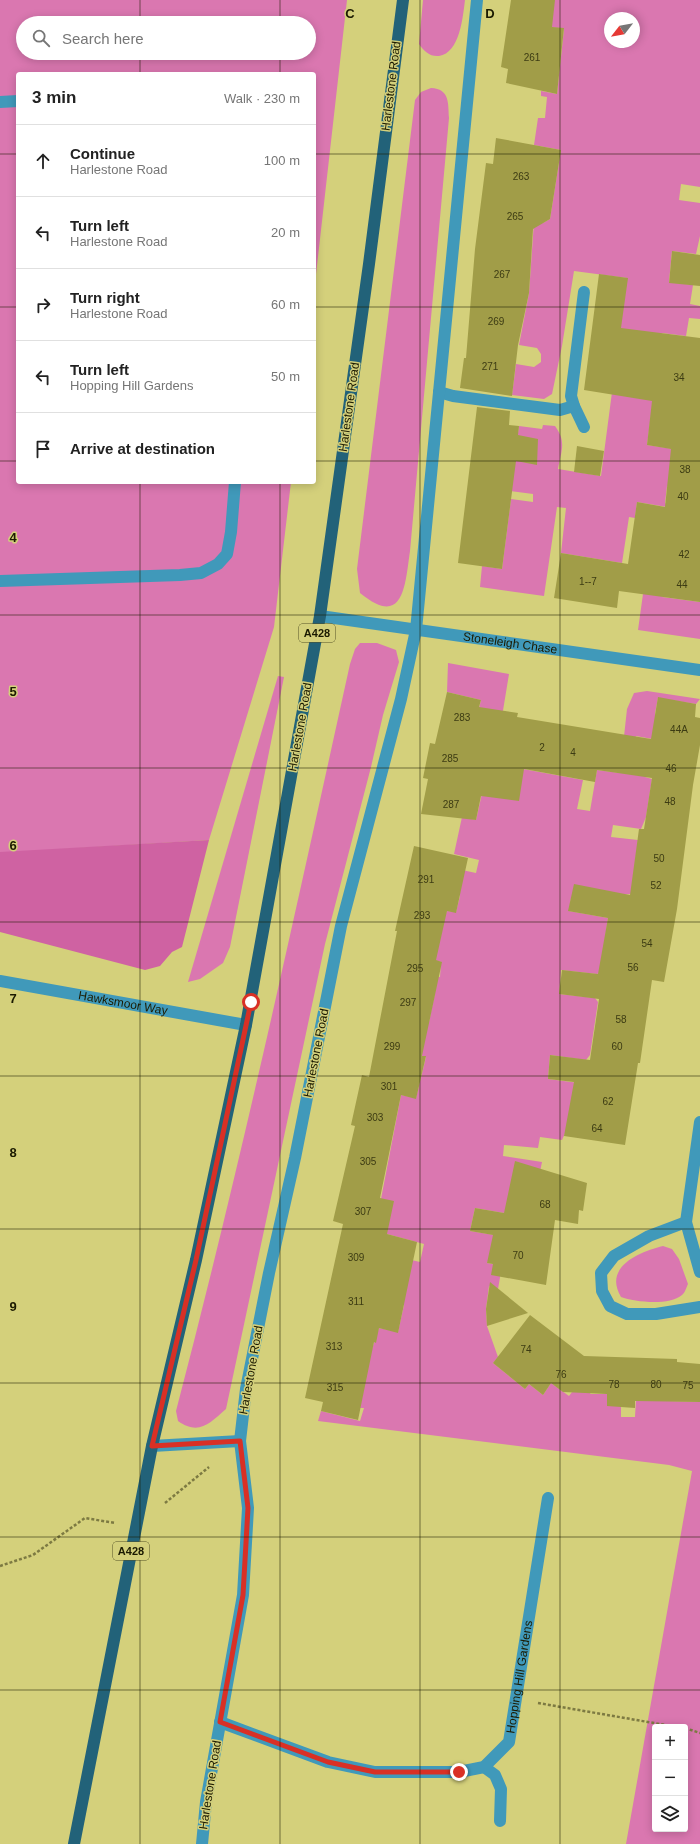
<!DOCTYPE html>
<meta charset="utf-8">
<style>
:root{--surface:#fff;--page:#f6f6f6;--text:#222;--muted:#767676;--line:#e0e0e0}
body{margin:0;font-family:Helvetica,sans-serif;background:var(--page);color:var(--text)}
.controls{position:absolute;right:12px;bottom:12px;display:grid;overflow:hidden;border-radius:4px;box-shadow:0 2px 10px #0003}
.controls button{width:36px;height:36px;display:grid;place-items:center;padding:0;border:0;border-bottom:1px solid var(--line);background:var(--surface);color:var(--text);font:20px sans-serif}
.compass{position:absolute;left:604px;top:12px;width:36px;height:36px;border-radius:50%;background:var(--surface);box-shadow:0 2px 10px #0003;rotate:239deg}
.stop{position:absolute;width:12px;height:12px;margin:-9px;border:3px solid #d93025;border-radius:50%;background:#fff}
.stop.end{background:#d93025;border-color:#fff;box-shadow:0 1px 4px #0008}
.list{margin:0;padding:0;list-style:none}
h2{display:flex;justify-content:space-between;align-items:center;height:52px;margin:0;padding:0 16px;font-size:17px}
h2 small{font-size:13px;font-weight:400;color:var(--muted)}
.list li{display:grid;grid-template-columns:26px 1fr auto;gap:12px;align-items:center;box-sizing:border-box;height:72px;padding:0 16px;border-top:1px solid var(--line)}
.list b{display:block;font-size:15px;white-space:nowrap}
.list p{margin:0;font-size:13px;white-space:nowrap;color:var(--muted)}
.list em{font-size:13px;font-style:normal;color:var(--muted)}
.icon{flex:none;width:22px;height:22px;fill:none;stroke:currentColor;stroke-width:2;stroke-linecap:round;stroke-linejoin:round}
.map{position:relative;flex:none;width:700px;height:1844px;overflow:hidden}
.search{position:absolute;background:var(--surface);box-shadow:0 2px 10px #0003;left:16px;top:16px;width:300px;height:44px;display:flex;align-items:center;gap:10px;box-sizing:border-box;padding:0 14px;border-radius:22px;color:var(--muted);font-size:15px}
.panel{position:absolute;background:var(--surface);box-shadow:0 2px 10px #0003;left:16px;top:72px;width:300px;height:412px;border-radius:4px}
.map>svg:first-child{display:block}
.green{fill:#da77b0;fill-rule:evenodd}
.forest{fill:#cf62a2}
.building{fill:#a19d48}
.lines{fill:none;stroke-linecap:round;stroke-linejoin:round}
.path{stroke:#7d7a42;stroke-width:2.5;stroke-dasharray:3 2;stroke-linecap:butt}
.lane{stroke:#4099ba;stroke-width:12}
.street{stroke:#4099ba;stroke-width:12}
.primary{stroke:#226279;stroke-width:12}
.route{stroke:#d93025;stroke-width:5}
.grid{fill:none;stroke:#1b1a01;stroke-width:1;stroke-opacity:0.55}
.labels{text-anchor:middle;stroke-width:3;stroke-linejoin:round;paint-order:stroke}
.number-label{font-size:10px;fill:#3c3b13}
.shield{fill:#d4d07b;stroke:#525126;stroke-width:1}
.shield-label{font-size:11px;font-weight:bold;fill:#1b1a01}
.street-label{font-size:12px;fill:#1b1a01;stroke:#d4d07b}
.grid-label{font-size:13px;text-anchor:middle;font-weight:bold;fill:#1b1a01;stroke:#d4d07b;stroke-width:3;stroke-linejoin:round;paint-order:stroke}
</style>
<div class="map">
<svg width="700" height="1844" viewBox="0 0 700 1844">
<rect width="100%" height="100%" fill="#d4d07b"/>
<g class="green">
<path d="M0,0H347L314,292V74H18V482H291L274,627L209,840L0,853ZM23,23H309V53H23Z"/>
<path d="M423,0H465C463,16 460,53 439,56C430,57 424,51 419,44Z"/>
<path d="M555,0H700V187L681,184L679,200L700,203V236L696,254L672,251L669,282L693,285L690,304L700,306V319L689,318L686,336L662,333L647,445L680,450V489L667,486L665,503L673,508L637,502L635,518L629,517L622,563L561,553L566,508L557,507L544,596L480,587L482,566L502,569L511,499L533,502V494L510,491L519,426L542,429L543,425L555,426C567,442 561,451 558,469L601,476L627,278L574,271L562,346L552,394L544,399L512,395L516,364L534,367L541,362V354L537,348L519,345L529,293L534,222L543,223L550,219L561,150L534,145L538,118H545L547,97L541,96V91L557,94L564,29L538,25ZM610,18H634V42H610Z"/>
<path d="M431,88C450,89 448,103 449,118L410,551C405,585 404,629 360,593L357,569L415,100L421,92Z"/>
<path d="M667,567L662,597L700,602V639L638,630L643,594Z"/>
<path d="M360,643H377L396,650L399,662L383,715L371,767L325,944L226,1409C210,1423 199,1436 178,1421L176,1411C241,1163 295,914 350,664L355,649Z"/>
<path d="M448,663L509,674L498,741L523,769L583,780L577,809L590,811L597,770L620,773L627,709L634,693L647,691L700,699L696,704L658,698L655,713L658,740L636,736L633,756L648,758L645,777L652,779L646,817L641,829L613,825L611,837L638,840L631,894L571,898L569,911L608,918L600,973L597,974L561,970L559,994L595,998L598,1002L590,1055L586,1060L550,1055L548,1079L587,1084L562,1140L540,1137L538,1148L504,1145L503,1156L542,1162L536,1191L504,1213L475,1208L470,1231L500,1236L487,1263L502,1266L498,1289L489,1286L486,1309L487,1326L498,1357L493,1363L525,1389L529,1384L543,1395L551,1383L569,1396L578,1384L591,1394H607L621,1407V1417H635L636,1400L700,1402V1844H626L692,1471L669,1465L318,1421L321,1411L360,1421L364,1408H359L370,1355L379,1328L398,1332L404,1305L377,1252L420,1262L424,1244L387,1234L381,1199L401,1095L416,1098L426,1057L409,1053L416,1019L429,1022L435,993L426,975L440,977L441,962L427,958L447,911L456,912L460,896L448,867L476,873L479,860L454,854L462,817L476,820L486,776L477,716L481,700L447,692ZM655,1727H685V1829H655Z"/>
<path d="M278,676L284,677L230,947L223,963L200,979L188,982Z"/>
<path d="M663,1246L672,1249L679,1259L688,1284C686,1288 685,1293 682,1295C669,1306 635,1302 621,1297C603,1267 639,1252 663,1246Z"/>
</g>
<path class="forest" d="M209,840L182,947L172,952L160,966L145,970L0,932V852Z"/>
<g class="building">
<path d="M511,0H555L552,27L564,28L557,94L506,83L508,69L501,67Z"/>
<path d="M496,138L561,150L550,219L533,229L529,293L518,345L512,396L460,388L464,358H466L475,249L486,163L493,164Z"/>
<path d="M672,251L700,255V286L669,283Z"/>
<path d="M599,274L628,278L621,328L700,338V602L619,591L617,608L554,598L561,553L628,564L637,502L665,507L671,449L647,445L652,401L584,390Z"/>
<path d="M477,407L510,411L509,425L519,426L518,435L538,439L537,465L516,461L502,569L458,563Z"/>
<path d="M577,446L604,451L600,476L574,472Z"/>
<path d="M447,692L481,700L479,707L518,713L517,717L651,739L658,697L696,704L695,717L700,718V745L693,785L677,909L664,982L652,980L640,1063H638L625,1145L564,1136L574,1082L548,1079L550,1055L590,1060L599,999L559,994L562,970L598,974L608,918L568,911L574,884L630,895L639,829H644L652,778L597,770L595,782L524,769L519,801L481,796L476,820L421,814L428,779L423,778L430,743L435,744Z"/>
<path d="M414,846L468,858L456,913L447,911L436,960L442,962L422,1056H426L416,1099L401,1095L380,1198L394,1201L387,1234L417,1242L398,1333L379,1328L376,1343L374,1342L358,1420L321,1411L323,1402L305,1398L343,1224L333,1221L355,1126L351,1125L362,1075L369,1077L397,931H395Z"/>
<path d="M515,1161L587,1183L583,1211L579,1210L578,1224L555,1220L546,1285L491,1275L493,1264L487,1263L493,1235L470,1231L475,1208L504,1213Z"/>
<path d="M490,1282L528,1313L487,1326L486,1309Z"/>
<path d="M530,1315L584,1356L677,1359V1362L700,1364V1402L635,1401V1408L607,1406V1394L563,1392L551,1383L543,1395L529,1384L525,1389L493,1363Z"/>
</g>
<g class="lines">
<g class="path">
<path d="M165,1503L209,1467"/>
<path d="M0,1566L33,1555L85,1518L115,1523"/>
<path d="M538,1703L677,1727"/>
<path d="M685,1728L700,1733"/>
</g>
<g class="lane">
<path d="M0,102L18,101"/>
<path d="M584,292L571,396L574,406L584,427"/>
<path d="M439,392L453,396L560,410L574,406"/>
<path d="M0,581L180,575L201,573L218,564L227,554L231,532L235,482"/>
<path d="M484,1767L495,1775L501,1789L500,1821"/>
</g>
<g class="street">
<path id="s1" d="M320,616L700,670"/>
<path id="s2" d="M0,981L246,1025"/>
<path d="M700,1122L686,1222L700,1272"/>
<path d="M686,1222L649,1236L614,1256L601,1273L602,1291L610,1306L627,1314H656L700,1307"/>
<path d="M152,1446L240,1441"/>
<path id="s3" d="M220,1722L328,1762L375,1772H459L484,1767L509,1742L548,1498"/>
<path d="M202,1844L206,1802L243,1595L248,1508L240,1441L246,1389L269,1273L295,1158L341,926L401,699L416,630L477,0"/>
</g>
<path class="primary" d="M74,1844L152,1446L196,1260L246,1025L320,616L369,264L403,0"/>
</g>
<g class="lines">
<path class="route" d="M251,1002L196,1260L152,1446L240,1441L248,1508L243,1595L220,1722L328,1762L375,1772H459"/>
</g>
<path class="grid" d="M140,0V23M280,0V23M420,0V1844M560,0V1844M140,53V74M280,53V74M0,154H18M314,154H700M0,307H18M314,307H700M0,461H18M314,461H700M140,482V1844M280,482V1844M0,615H700M0,768H700M0,922H700M0,1076H700M0,1229H700M0,1383H700M0,1537H700M0,1690H700"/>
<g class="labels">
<g class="number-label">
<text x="532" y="61">261</text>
<text x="521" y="180">263</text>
<text x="515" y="220">265</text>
<text x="502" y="278">267</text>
<text x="496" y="325">269</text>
<text x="490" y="370">271</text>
<text x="679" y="381">34</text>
<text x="685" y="473">38</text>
<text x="683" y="500">40</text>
<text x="684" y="558">42</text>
<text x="588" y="585">1--7</text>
<text x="682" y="588">44</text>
<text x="462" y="721">283</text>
<text x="679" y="733">44A</text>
<text x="542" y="751">2</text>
<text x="573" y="756">4</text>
<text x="450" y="762">285</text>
<text x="671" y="772">46</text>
<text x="670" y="805">48</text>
<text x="451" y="808">287</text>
<text x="659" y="862">50</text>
<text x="426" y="883">291</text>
<text x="656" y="889">52</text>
<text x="422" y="919">293</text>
<text x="647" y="947">54</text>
<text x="633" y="971">56</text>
<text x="415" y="972">295</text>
<text x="408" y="1006">297</text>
<text x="621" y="1023">58</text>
<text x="392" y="1050">299</text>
<text x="617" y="1050">60</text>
<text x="389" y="1090">301</text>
<text x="608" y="1105">62</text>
<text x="375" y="1121">303</text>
<text x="597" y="1132">64</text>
<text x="368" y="1165">305</text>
<text x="545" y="1208">68</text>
<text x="363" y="1215">307</text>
<text x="518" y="1259">70</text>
<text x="356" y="1261">309</text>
<text x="356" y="1305">311</text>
<text x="334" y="1350">313</text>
<text x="526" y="1353">74</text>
<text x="561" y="1378">76</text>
<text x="614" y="1388">78</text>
<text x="656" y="1388">80</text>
<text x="688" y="1389">75</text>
<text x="335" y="1391">315</text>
</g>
<g class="shield">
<rect x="299" y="624" width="36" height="18" rx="3"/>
<rect x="113" y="1542" width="36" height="18" rx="3"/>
</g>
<g class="shield-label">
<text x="317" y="637">A428</text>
<text x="131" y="1555">A428</text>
</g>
<g class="street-label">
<text transform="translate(391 86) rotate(-83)" y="4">Harlestone Road</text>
<text transform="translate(349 407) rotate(-82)" y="4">Harlestone Road</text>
<text dy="4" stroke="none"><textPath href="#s1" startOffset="192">Stoneleigh Chase</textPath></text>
<text transform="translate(300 727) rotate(-80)" y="4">Harlestone Road</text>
<text dy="4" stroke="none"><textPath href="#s2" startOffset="125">Hawksmoor Way</textPath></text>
<text transform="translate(316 1053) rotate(-79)" y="4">Harlestone Road</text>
<text transform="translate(251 1370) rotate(-80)" y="4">Harlestone Road</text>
<text dy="4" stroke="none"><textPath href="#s3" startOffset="374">Hopping Hill Gardens</textPath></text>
<text transform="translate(210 1785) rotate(-81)" y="4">Harlestone Road</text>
</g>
</g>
<g class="grid-label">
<text x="350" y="18">C</text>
<text x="490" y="18">D</text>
<text x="13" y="542">4</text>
<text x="13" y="696">5</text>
<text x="13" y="850">6</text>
<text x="13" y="1003">7</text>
<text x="13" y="1157">8</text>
<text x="13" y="1311">9</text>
</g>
</svg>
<div class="controls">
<button>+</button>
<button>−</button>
<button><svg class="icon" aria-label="layers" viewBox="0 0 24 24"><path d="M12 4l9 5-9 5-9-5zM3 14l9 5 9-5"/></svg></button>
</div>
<svg class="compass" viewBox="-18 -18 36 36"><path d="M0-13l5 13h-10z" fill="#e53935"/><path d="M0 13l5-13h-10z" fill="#767676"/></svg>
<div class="stop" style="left:251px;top:1002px"></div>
<div class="stop end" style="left:459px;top:1772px"></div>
<div class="search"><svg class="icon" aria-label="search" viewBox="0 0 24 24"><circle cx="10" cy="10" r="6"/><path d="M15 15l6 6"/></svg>Search here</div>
<section class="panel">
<h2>3 min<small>Walk · 230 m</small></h2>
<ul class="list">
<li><svg class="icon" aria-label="ahead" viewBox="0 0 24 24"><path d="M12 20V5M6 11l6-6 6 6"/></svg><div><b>Continue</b><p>Harlestone Road</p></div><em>100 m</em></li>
<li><svg class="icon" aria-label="left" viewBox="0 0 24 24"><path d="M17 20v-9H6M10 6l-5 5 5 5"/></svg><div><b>Turn left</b><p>Harlestone Road</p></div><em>20 m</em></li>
<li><svg class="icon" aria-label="right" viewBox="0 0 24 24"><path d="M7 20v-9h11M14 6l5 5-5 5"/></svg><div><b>Turn right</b><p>Harlestone Road</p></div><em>60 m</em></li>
<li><svg class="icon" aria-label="left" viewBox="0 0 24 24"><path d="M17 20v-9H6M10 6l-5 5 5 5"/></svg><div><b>Turn left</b><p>Hopping Hill Gardens</p></div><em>50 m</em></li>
<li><svg class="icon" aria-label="arrive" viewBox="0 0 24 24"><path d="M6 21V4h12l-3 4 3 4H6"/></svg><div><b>Arrive at destination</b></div></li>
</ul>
</section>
</div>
